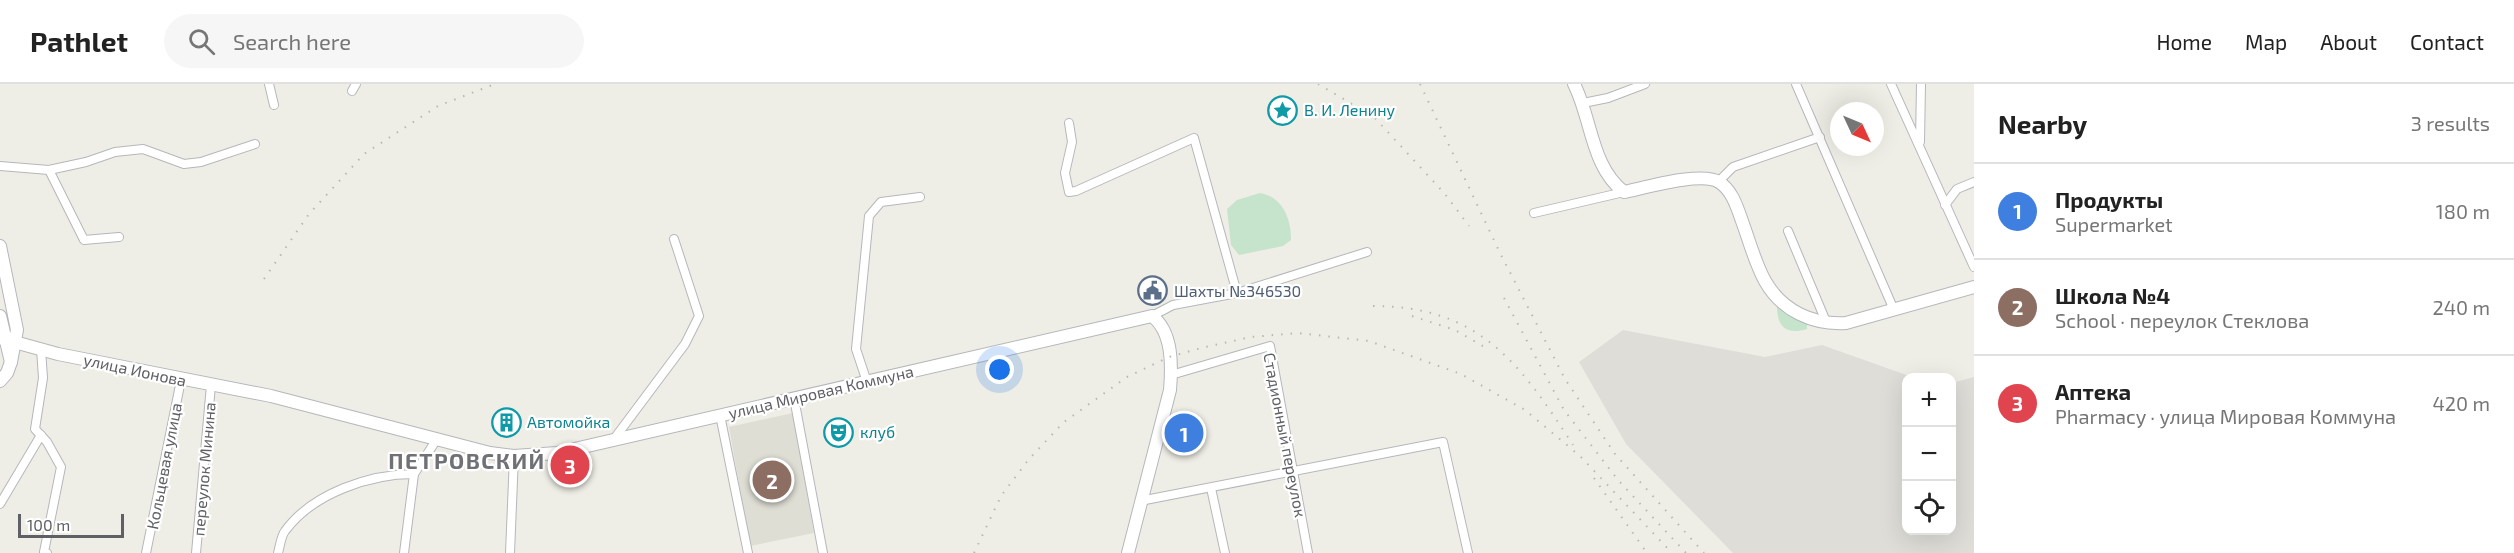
<!DOCTYPE html>
<meta charset="utf-8">
<style>
:root{--surface:#fff;--page:#f6f6f6;--text:#222;--muted:#767676;--line:#e0e0e0;--accent:#d96e42}
body{margin:0;font-family:"Exo 2",sans-serif;background:var(--page);color:var(--text)}
.controls{position:absolute;right:18px;bottom:18px;display:grid;overflow:hidden;border-radius:12px;box-shadow:0 6px 24px #0002}
.controls button{width:54px;height:54px;display:grid;place-items:center;padding:0;border:0;border-bottom:2px solid var(--line);background:var(--surface);color:var(--text);font:30px sans-serif}
.compass{position:absolute;left:1830px;top:18px;width:54px;height:54px;border-radius:50%;background:var(--surface);box-shadow:0 6px 24px #0002;rotate:134deg}
.scale{position:absolute;left:18px;bottom:15px;width:106px;box-sizing:border-box;padding-left:6px;border:3px solid #5e6065;border-top:0;font-size:16px;line-height:21px;white-space:nowrap;color:#5e6065;-webkit-text-stroke:4px #fff;paint-order:stroke}
.you{position:absolute;left:1000px;top:286px;width:21px;height:21px;margin:-15px;border:4px solid #fff;border-radius:50%;background:#1a73e8;box-shadow:0 0 0 9px #1a73e833}
.badge{display:grid;place-items:center;width:39px;height:39px;border-radius:50%;background:var(--accent);color:#fff;font-size:20px;font-weight:700}
.pin{position:absolute;translate:-50% -50%;border:3px solid #fff;box-shadow:0 2px 6px #0006}
.list{margin:0;padding:0;list-style:none}
h2{display:flex;justify-content:space-between;align-items:center;height:78px;margin:0;padding:0 24px;font-size:26px}
h2 small{font-size:20px;font-weight:400;color:var(--muted)}
.list li{display:grid;grid-template-columns:39px 1fr auto;gap:18px;align-items:center;box-sizing:border-box;height:96px;padding:0 24px;border-top:2px solid var(--line)}
.list b{display:block;font-size:22px;white-space:nowrap}
.list p{margin:0;font-size:20px;white-space:nowrap;color:var(--muted)}
.list em{font-size:20px;font-style:normal;color:var(--muted)}
.icon{flex:none;width:33px;height:33px;fill:none;stroke:currentColor;stroke-width:2;stroke-linecap:round;stroke-linejoin:round}
.map{position:relative;flex:none;width:1974px;height:469px;overflow:hidden}
header{display:flex;align-items:center;gap:36px;box-sizing:border-box;height:84px;padding:0 30px;background:var(--surface);border-bottom:2px solid var(--line)}
header strong{font-size:28px}
nav{display:flex;gap:33px;margin-inline-start:auto;font-size:21px}
.search{width:420px;height:54px;background:var(--page);display:flex;align-items:center;gap:15px;box-sizing:border-box;padding:0 21px;border-radius:33px;color:var(--muted);font-size:22px}
main{display:flex}
aside{flex:1;background:var(--surface)}
.map>svg:first-child{display:block}
.industrial{fill:#deddd8}
.education{fill:#deded5}
.green{fill:#c6e3cc}
.lines{fill:none;stroke-linecap:round;stroke-linejoin:round}
.street-casing{stroke:#b6b7bc;stroke-width:10}
.secondary-casing{stroke:#b5b7bc;stroke-width:14}
.street{stroke:#fff;stroke-width:8}
.secondary{stroke:#fff;stroke-width:12}
.rail{stroke:#b6b7b7;stroke-width:2;stroke-dasharray:1.5 8;stroke-linecap:butt}
.labels{text-anchor:middle;stroke-width:4.5;stroke-linejoin:round;paint-order:stroke}
.culture-label{font-size:16px;fill:#0d838f;stroke:#fff;text-anchor:start}
.service-label{font-size:16px;fill:#4e5e75;stroke:#fff;text-anchor:start}
.street-label{font-size:16px;fill:#5e6065;stroke:#fff}
.district-label{font-size:22px;font-weight:bold;letter-spacing:1.5px;fill:#6f7177;stroke:#fff}
</style>
<header>
<strong>Pathlet</strong>
<div class="search"><svg class="icon" aria-label="search" viewBox="0 0 24 24"><circle cx="10" cy="10" r="6"/><path d="M15 15l6 6"/></svg>Search here</div>
<nav><a>Home</a><a>Map</a><a>About</a><a>Contact</a></nav>
</header>
<main>
<div class="map">
<svg width="1974" height="469" viewBox="0 0 1974 469">
<rect width="100%" height="100%" fill="#efeee6"/>
<path class="industrial" d="M1623,246L1765,273L1822,261L1912,293L1906,294V446H1952V299L1974,293V469H1733L1626,360L1579,278Z"/>
<path class="education" d="M793,329L814,449L750,462L729,343Z"/>
<g class="green">
<path d="M1260,109C1283,113 1291,135 1291,156L1283,162L1239,171L1231,161L1227,125L1237,116Z"/>
<path d="M1777,222L1797,235L1807,239V245C1787,251 1777,244 1777,222Z"/>
</g>
<g class="lines">
<defs>
<g id="street">
<path d="M269,0L274,21"/>
<path d="M1796,0L1894,226"/>
<path d="M1891,0L1974,183"/>
<path d="M352,7L356,0"/>
<path d="M1583,19L1608,14L1645,0"/>
<path d="M1069,39L1072,58L1065,89L1069,108L1076,107L1194,54L1237,209"/>
<path d="M1920,58L1921,0"/>
<path d="M0,82L49,86L86,78L115,68L143,65L184,80L201,78L255,60"/>
<path d="M49,86L84,156L119,153"/>
<path d="M1718,98L1733,83L1820,53"/>
<path d="M1945,121L1957,105L1974,98"/>
<path d="M1534,129L1624,108"/>
<path d="M1788,147L1827,240"/>
<path d="M1152,232L1173,221L1237,209L1367,168"/>
<path d="M41,265L43,294L35,345L47,358L61,383L44,468L47,469"/>
<path d="M1171,291L1270,262L1308,469"/>
<path d="M867,298L856,265L869,132L881,118L920,113"/>
<path d="M794,314L823,469"/>
<path d="M720,331L748,469"/>
<path d="M614,355L685,260L699,232L674,155"/>
<path d="M1211,404L1225,469"/>
<path d="M1140,417L1443,358L1468,469"/>
<path d="M0,420L41,351"/>
<path d="M146,469L181,296"/>
<path d="M196,469L211,301"/>
<path d="M278,469C280,462 281,452 285,447C313,409 370,390 414,390"/>
<path d="M404,469L414,390L437,355"/>
<path d="M510,469L514,372"/>
</g>
<g id="secondary">
<path d="M1574,0C1592,35 1591,83 1624,108C1644,104 1702,87 1719,98C1732,106 1737,123 1742,137C1749,156 1755,179 1765,197C1782,227 1813,241 1846,239L1974,203"/>
<path d="M0,162L17,246L11,278L0,232"/>
<path d="M0,254L58,270L271,312L490,369L514,372L557,369L1152,232C1173,248 1172,282 1170,306L1128,469"/>
<path d="M0,297L7,289L11,278"/>
</g>
</defs>
<use href="#street" class="street-casing"/>
<use href="#secondary" class="secondary-casing"/>
<use href="#street" class="street"/>
<use href="#secondary" class="secondary"/>
<g class="rail">
<path d="M1318,0L1374,33L1445,110L1469,142"/>
<path d="M1420,0L1500,169L1565,295L1615,370L1704,469"/>
<path d="M264,195L309,130L364,70L438,22L495,0"/>
<path d="M1504,214L1564,326L1618,396L1686,469"/>
<path d="M1373,222C1479,222 1520,279 1573,361"/>
<path d="M1412,232L1455,246L1486,264"/>
<path d="M1594,394L1647,469"/>
<path d="M974,469L1001,412L1029,375L1064,338L1127,293L1169,273L1201,264L1251,253L1298,249L1369,257L1461,290L1525,326L1580,372L1672,469"/>
</g>
</g>
<defs>
<symbol id="sight-ring" viewBox="-11 -11 22 22"><circle r="9.5" fill="#fff" stroke="#0f9aa8" stroke-width="1.5"/><path d="M0-6L1.8-2.2L6-1.7L2.9 1.2L3.7 5.4L0 3.3L-3.7 5.4L-2.9 1.2L-6-1.7L-1.8-2.2Z" fill="#0f9aa8"/></symbol>
<symbol id="civic-ring" viewBox="-11 -11 22 22"><circle r="9.5" fill="#fff" stroke="#5c6f8a" stroke-width="1.5"/><path d="M-.6-6.5H3V-4.5H.6V-3L4-1V1h2V6H-6V1h2V-1L-.6-3ZM-1.2 2.5V6h2.4V2.5Z" fill="#5c6f8a"/></symbol>
<symbol id="building-ring" viewBox="-11 -11 22 22"><circle r="9.5" fill="#fff" stroke="#0f9aa8" stroke-width="1.5"/><path d="M-4-6H4V6H1V3H-1V6H-4ZM-2.5-4.3h1.7v1.8h-1.7ZM.8-4.3h1.7v1.8H.8ZM-2.5-1h1.7V.8h-1.7ZM.8-1h1.7V.8H.8Z" fill="#0f9aa8"/></symbol>
<symbol id="theatre-ring" viewBox="-11 -11 22 22"><circle r="9.5" fill="#fff" stroke="#0f9aa8" stroke-width="1.5"/><path d="M-5-5.5Q0-4 5-5.5V0Q5 5 0 6Q-5 5-5 0ZM-3.3-2.5H-1v1.5H-3.3ZM1-2.5H3.3v1.5H1ZM-2.8 1Q0 5.5 2.8 1Z" fill="#0f9aa8"/></symbol>
</defs>
<g fill-rule="evenodd">
<use href="#sight-ring" x="1266" y="10" width="33" height="33"/>
<use href="#civic-ring" x="1136" y="190" width="33" height="33"/>
<use href="#building-ring" x="490" y="322" width="33" height="33"/>
<use href="#theatre-ring" x="822" y="332" width="33" height="33"/>
</g>
<g class="labels">
<g class="culture-label">
<text x="1304" y="32">В. И. Ленину</text>
<text x="527" y="344">Автомойка</text>
<text x="860" y="354">клуб</text>
</g>
<g class="service-label">
<text x="1174" y="213">Шахты №346530</text>
</g>
<g class="street-label">
<text transform="translate(135 286) rotate(12)" y="6">улица Ионова</text>
<text transform="translate(821 308) rotate(-13)" y="6">улица Мировая Коммуна</text>
<text transform="translate(1285 351) rotate(79)" y="6">Стадионный переулок</text>
<text transform="translate(164 382) rotate(-79)" y="6">Кольцевая улица</text>
<text transform="translate(204 385) rotate(-85)" y="6">переулок Минина</text>
</g>
<g class="district-label">
<text x="467" y="385">ПЕТРОВСКИЙ</text>
</g>
</g>
</svg>
<div class="controls">
<button>+</button>
<button>−</button>
<button><svg class="icon" aria-label="locate" viewBox="0 0 24 24"><circle cx="12" cy="12" r="6"/><path d="M12 2v4M12 18v4M2 12h4M18 12h4"/></svg></button>
</div>
<svg class="compass" viewBox="-18 -18 36 36"><path d="M0-13l5 13h-10z" fill="#e53935"/><path d="M0 13l5-13h-10z" fill="#767676"/></svg>
<div class="scale">100 m</div>
<div class="you"></div>
<div class="pin badge" style="left:1184px;top:349px;background:#3f7fe0">1</div>
<div class="pin badge" style="left:772px;top:396px;background:#8d6e63">2</div>
<div class="pin badge" style="left:570px;top:381px;background:#e0444e">3</div>
</div>
<aside>
<h2>Nearby<small>3 results</small></h2>
<ul class="list">
<li><span class="badge" style="background:#3f7fe0">1</span><div><b>Продукты</b><p>Supermarket</p></div><em>180 m</em></li>
<li><span class="badge" style="background:#8d6e63">2</span><div><b>Школа №4</b><p>School · переулок Стеклова</p></div><em>240 m</em></li>
<li><span class="badge" style="background:#e0444e">3</span><div><b>Аптека</b><p>Pharmacy · улица Мировая Коммуна</p></div><em>420 m</em></li>
</ul>
</aside>
</main>
